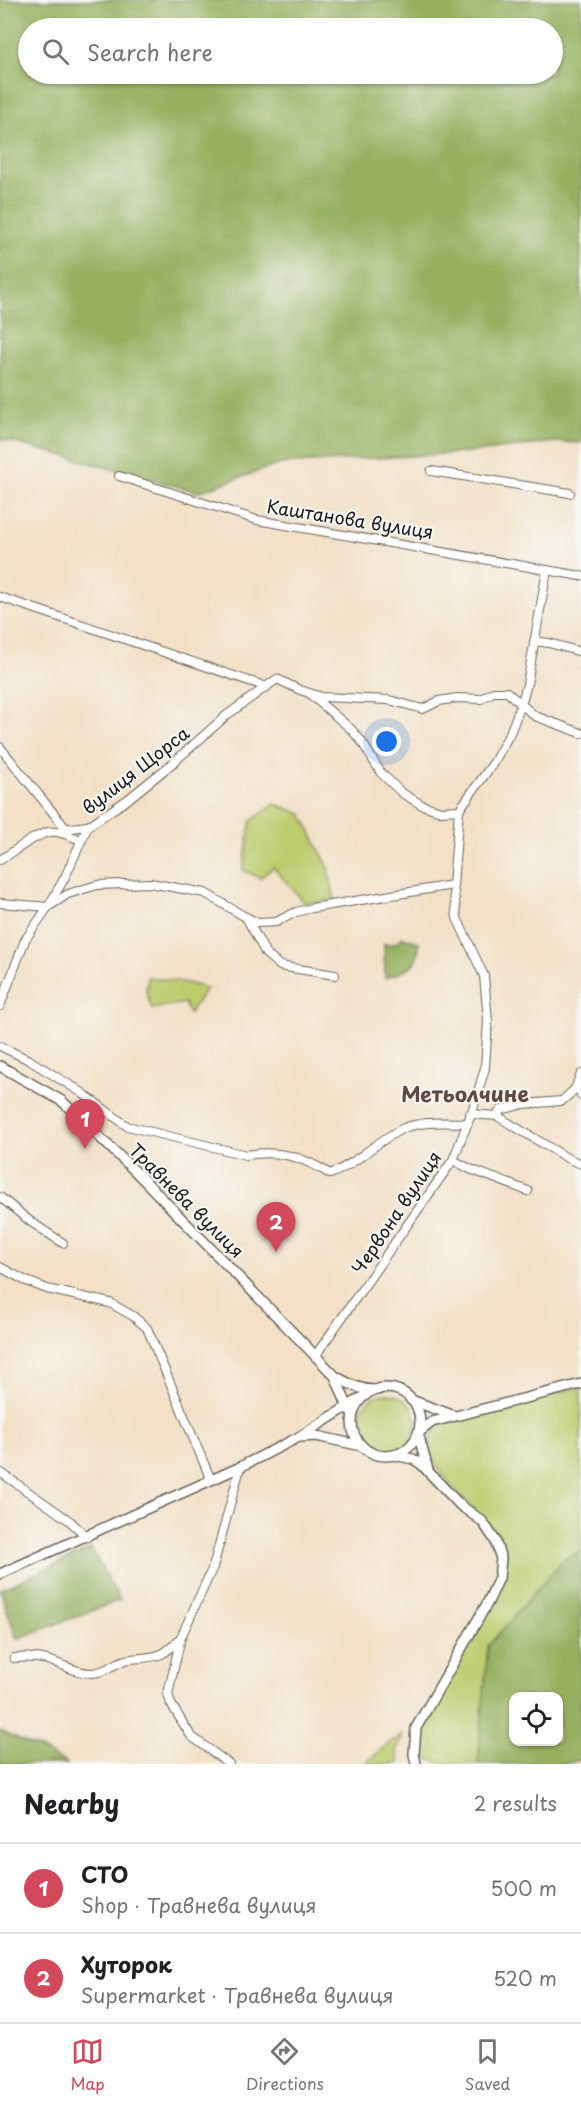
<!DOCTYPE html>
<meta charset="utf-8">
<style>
:root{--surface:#fff;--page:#f6f6f6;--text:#202124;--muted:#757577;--line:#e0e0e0;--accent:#d1495b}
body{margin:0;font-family:"Playpen Sans",sans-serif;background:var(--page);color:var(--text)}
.controls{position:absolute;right:18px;bottom:18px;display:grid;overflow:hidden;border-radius:12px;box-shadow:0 2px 4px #0004}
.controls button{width:54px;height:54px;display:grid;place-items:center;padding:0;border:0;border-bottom:2px solid var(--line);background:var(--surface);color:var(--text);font:30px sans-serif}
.you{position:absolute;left:387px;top:742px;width:21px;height:21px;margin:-15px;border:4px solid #fff;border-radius:50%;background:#1a73e8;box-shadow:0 0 0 9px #1a73e833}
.badge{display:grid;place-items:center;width:39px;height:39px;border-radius:50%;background:var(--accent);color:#fff;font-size:20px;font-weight:700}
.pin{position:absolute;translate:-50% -50px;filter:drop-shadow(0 2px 3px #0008)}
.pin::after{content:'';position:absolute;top:32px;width:21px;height:18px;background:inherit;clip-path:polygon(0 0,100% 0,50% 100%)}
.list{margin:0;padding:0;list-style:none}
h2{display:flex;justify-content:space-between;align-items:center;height:78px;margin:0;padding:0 24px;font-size:26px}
h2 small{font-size:20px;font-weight:400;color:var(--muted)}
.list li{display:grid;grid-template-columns:39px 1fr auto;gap:18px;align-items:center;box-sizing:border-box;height:90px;padding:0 24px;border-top:2px solid var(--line)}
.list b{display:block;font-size:22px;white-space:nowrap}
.list p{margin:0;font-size:20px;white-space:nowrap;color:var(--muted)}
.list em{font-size:20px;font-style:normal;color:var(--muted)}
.icon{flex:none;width:33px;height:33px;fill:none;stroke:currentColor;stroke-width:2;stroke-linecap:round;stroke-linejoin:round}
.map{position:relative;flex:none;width:581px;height:1764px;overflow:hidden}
.search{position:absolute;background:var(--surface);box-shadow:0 2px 4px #0004;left:18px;right:18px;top:18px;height:66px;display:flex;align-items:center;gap:15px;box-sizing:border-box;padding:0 21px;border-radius:33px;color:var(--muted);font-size:22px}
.sheet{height:258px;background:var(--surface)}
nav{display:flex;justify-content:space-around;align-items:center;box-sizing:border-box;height:84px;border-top:2px solid var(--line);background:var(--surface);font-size:16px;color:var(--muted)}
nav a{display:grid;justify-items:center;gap:3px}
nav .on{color:var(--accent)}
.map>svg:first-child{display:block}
.green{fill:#bdcc6e;stroke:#6c7445;stroke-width:1.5}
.forest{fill:#96b061;stroke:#59663e;stroke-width:1.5;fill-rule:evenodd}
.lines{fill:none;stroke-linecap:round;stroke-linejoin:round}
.minor-casing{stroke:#676158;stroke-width:10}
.tertiary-casing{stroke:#676158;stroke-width:12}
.minor{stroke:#fff;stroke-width:8}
.tertiary{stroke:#fff;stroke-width:9}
.labels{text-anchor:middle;stroke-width:4.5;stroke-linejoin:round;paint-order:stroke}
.street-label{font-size:18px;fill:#1c1c1c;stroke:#f6f6f2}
.quarter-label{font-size:21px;font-weight:bold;fill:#644741;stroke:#f6f6f2}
</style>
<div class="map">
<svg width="581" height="1764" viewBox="0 0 581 1764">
<rect width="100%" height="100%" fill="#f6f6f2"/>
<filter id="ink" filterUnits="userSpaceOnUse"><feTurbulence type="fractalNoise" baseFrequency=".0167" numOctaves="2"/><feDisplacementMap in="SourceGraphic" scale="12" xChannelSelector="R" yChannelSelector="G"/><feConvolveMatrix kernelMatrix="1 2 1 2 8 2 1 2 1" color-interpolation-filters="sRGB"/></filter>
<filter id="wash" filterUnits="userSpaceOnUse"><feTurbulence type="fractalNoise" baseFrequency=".008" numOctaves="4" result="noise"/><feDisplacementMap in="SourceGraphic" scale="24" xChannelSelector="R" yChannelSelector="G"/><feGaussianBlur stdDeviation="1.35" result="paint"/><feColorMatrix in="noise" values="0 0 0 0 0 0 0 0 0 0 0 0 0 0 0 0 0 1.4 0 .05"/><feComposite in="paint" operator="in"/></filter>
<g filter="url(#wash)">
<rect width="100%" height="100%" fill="#f3e0c6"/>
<g class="green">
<path d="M275,804L302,814L328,867L335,900L305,903L273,867L260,878L243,870L251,821Z"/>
<path d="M148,977L187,983L206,988L189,1014L184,1003L152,1009L146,991Z"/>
<path d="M581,1387V1551L562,1561L488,1646L478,1764H445L420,1757V1742L424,1728C439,1697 457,1666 474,1635C483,1620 495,1604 500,1587C504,1577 507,1562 505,1551C503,1542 497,1534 492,1527C475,1507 391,1443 450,1422Z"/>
<circle cx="387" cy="1423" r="29"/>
<path d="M403,1735L397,1750L399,1764H365L389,1743Z"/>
</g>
<g class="forest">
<path d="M0,0H581V443L556,442L476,452L280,464L198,492L0,439ZM552,28V74H28V28Z"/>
<path d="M402,937L419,942C419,968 407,971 385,978L384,943L388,945L400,941Z"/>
<path d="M91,1548L120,1600L17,1639L0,1590Z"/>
<path d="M581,1551V1760L564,1764H478L488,1646L562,1561ZM514,1696H558V1742H514Z"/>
<path d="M0,1731L42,1750L68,1764H0Z"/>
</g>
</g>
<g filter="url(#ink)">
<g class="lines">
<defs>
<g id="minor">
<path d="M431,471L570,493"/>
<path d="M119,476L257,520L581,576"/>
<path d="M0,597L267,687"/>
<path d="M534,641L549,643L581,652"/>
<path d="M311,695L351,729L362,742L381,773L402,793L422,805L441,811L459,810"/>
<path d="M0,747L67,830"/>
<path d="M63,829L88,826"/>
<path d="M0,860C14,852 34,835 49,832C60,830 72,837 81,840"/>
<path d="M0,903L48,907L68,894L97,885L150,883L205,893L242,915L258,923L276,922L296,912L312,908L453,885"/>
<path d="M246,917L266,954L280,966L335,975"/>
<path d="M0,1006L25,940L48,907L65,877L88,826L127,800L174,762L227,715L277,679L300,690L322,697L389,700L423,709L439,701L457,698L481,699L493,692H507L535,716L581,733"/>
<path d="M0,1046L29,1060L81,1092L127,1126L246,1155C279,1150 302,1156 330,1174C357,1164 376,1141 402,1129C422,1120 447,1123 468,1123"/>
<path d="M578,1082L581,1096"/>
<path d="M470,1114L497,1116L501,1110L524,1104L562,1101L575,1089L581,1074"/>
<path d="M497,1116L567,1158L581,1164"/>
<path d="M453,1160L470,1169L528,1191"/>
<path d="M0,1197L31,1222L63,1243"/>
<path d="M0,1267L24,1280L47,1289L110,1303L133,1316L147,1328L211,1480"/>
<path d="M316,1357L320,1349L453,1160L472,1112L485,1068L488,1021L484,976L457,918L453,885L459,810L494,762L510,733L521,705L527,684L547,570"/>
<path d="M0,1472L70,1521L87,1537"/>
<path d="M14,1658C26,1657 36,1657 47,1660C63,1664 75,1673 92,1673C111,1672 115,1660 131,1659C157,1656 162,1659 180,1638"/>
<path d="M229,1764L191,1736L171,1704L168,1694L181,1637L213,1567L239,1472L238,1468"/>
</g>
<g id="tertiary">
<path d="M0,1066L62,1101L138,1174L335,1376C349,1384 361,1391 378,1390"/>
<path d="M335,1376L349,1410"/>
<circle cx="386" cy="1422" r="34"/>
<path d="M411,1400L452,1415"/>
<path d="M301,1437L316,1436L362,1446"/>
<path d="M394,1455L413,1459L421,1464L460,1505L482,1521L495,1540L501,1559L499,1578L488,1602L416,1728L414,1754L416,1764"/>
<path d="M428,1470L418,1433L432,1422L581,1384"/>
<path d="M0,1574L238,1468L299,1437L366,1395"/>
</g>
</defs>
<use href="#minor" class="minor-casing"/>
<use href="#tertiary" class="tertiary-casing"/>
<use href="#minor" class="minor"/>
<use href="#tertiary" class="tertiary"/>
</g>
</g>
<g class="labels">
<g class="street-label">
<text transform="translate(350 520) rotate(9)" y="6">Каштанова вулиця</text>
<text transform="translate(136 771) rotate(-38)" y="6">вулиця Щорса</text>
<text transform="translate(186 1201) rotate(45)" y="6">Травнева вулиця</text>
<text transform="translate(397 1213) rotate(-56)" y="6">Червона вулиця</text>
</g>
<g class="quarter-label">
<text x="465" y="1102">Метьолчине</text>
</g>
</g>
</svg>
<div class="controls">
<button><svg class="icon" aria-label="locate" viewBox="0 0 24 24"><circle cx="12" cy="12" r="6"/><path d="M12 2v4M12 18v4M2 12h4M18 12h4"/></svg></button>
</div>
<div class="you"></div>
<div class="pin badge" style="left:85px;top:1149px">1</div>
<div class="pin badge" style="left:276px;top:1252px">2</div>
<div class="search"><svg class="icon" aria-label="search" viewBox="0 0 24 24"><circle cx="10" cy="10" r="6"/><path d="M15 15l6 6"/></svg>Search here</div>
</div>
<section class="sheet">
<h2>Nearby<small>2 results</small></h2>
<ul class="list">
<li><span class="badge">1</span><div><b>СТО</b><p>Shop · Травнева вулиця</p></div><em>500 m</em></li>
<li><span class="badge">2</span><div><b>Хуторок</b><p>Supermarket · Травнева вулиця</p></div><em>520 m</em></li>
</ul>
</section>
<nav>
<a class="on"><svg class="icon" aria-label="map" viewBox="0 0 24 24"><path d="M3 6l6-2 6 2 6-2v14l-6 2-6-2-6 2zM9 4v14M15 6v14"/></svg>Map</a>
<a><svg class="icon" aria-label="directions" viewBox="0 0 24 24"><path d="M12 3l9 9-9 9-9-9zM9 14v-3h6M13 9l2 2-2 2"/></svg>Directions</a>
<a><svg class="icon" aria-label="saved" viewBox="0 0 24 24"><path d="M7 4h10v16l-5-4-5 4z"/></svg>Saved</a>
</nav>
